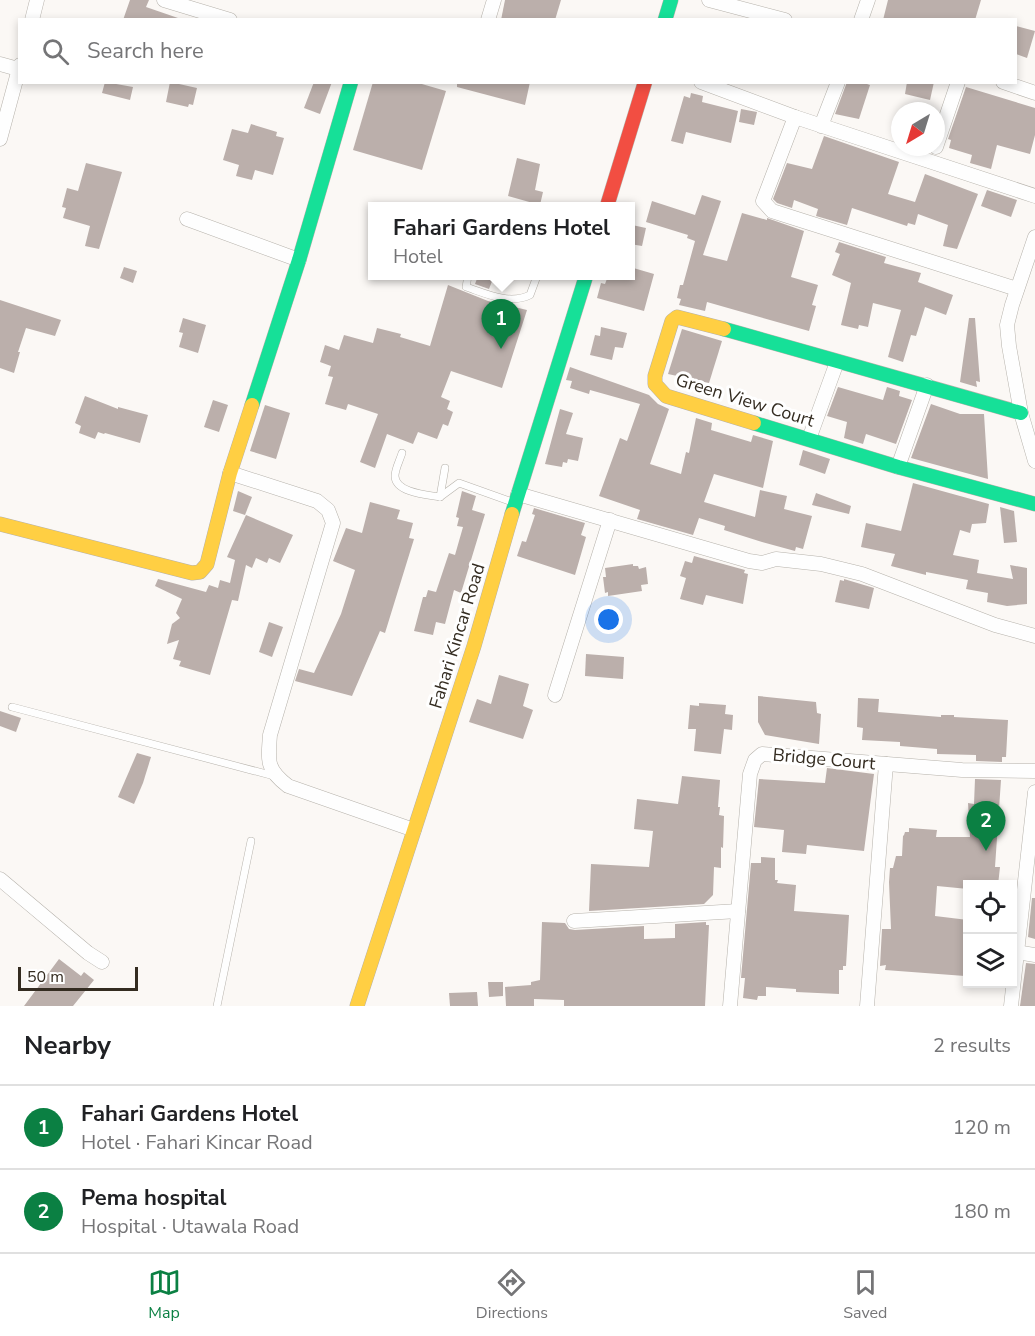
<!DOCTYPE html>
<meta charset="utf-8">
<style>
:root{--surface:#fff;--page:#f2f2f2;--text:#202124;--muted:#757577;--line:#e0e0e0;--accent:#0b8043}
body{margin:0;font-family:"Nunito Sans",sans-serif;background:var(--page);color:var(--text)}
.controls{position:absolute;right:18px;bottom:18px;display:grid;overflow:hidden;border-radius:0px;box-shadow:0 3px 9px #0003}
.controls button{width:54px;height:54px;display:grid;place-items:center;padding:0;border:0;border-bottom:2px solid var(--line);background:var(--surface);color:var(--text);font:30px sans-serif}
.compass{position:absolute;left:891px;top:102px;width:54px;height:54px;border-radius:50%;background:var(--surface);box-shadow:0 3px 9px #0003;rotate:218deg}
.scale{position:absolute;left:18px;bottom:15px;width:120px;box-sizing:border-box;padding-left:6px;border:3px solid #342c21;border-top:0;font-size:16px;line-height:21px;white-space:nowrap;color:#342c21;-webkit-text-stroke:4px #fff;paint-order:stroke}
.you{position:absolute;left:609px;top:620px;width:21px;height:21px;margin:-15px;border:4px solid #fff;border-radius:50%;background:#1a73e8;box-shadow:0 0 0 9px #1a73e833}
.badge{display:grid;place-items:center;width:39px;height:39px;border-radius:50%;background:var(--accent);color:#fff;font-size:20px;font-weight:700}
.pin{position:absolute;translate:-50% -50px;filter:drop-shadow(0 2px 3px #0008)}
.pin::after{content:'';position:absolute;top:32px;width:21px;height:18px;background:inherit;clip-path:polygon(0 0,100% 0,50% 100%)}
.popup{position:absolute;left:368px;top:202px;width:267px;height:78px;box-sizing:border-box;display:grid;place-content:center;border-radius:0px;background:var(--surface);filter:drop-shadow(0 2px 4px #0005);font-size:20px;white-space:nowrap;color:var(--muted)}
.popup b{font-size:22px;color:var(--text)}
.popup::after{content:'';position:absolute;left:50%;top:100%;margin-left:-12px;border:12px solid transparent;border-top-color:var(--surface)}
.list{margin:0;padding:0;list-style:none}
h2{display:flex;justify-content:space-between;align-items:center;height:78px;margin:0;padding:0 24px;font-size:26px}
h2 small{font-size:20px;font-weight:400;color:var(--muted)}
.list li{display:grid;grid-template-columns:39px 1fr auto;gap:18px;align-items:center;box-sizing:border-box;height:84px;padding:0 24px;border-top:2px solid var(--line)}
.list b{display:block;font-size:22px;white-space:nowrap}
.list p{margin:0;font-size:20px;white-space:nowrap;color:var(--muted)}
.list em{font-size:20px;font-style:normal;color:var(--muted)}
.icon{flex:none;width:33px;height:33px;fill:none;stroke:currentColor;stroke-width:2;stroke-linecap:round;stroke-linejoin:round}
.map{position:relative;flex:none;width:1035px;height:1006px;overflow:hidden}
.search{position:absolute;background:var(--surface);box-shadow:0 3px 9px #0003;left:18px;right:18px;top:18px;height:66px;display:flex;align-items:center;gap:15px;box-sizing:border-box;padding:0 21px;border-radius:0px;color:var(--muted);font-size:22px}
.sheet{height:246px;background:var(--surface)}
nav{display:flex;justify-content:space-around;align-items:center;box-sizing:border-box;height:84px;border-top:2px solid var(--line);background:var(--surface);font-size:16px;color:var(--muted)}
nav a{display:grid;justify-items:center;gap:3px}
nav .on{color:var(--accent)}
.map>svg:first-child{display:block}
.building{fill:#bbafab}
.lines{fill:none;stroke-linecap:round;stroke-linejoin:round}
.lane-casing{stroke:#b6b2ab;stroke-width:8}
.street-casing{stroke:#b6b2ab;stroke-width:15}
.fast-casing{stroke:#b6b2ab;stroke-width:15}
.slow-casing{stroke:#b6b2ab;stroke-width:15}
.jam-casing{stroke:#b6b2ab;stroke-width:15}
.lane{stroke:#fefefe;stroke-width:7}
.street{stroke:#fefefe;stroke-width:14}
.fast{stroke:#16e098;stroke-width:14}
.slow{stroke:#ffcf43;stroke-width:14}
.jam{stroke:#f24e42;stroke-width:14}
.labels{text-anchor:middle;stroke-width:6;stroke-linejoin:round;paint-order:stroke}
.street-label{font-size:18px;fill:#342c21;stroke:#fff}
</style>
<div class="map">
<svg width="1035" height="1006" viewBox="0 0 1035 1006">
<rect width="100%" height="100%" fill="#fbf8f5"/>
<g class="building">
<path d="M130,0H149L146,7L178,18L177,20H123Z"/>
<path d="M505,0H561L555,20H501Z"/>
<path d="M888,0H981L975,20H883Z"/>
<path d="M1016,26L1035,31L1027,58L1016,54Z"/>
<path d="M105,82L133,87L130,100L102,93Z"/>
<path d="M170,82L197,88L193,105L189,104L188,107L166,102Z"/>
<path d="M314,82H332L320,114L304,108Z"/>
<path d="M373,82H415L446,91L422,170L353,150Z"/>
<path d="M457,82H530L525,105L457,87Z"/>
<path d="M847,82H861L870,85L859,119L835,114Z"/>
<path d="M907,82H934L930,100L905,94Z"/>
<path d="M966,87L1035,108V135L1030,154L997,145L991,169L970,163L972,155L949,148L951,140L948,139Z"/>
<path d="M691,93L703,96L702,102L738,111L731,143L686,132L683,144L671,141L684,96L690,98Z"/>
<path d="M741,109L757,112L754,125L739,122Z"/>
<path d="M251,124L277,132L276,136L284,138L273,175L255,170L252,180L236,176L239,165L223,160L232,129L248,133Z"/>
<path d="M824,136L899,162L888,194L915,202L925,174L978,194L957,249L943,246L948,225L918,214L915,225L908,223L907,226L852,208L847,225L816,216L818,209L794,200L792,208L777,203L773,199L787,163L812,169Z"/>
<path d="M517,158L540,164L535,190L543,192L540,205L508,196Z"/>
<path d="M86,163L122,172L99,249L85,246L90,226L63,218L66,208L62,207L67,188L78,191Z"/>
<path d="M987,190L1017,200L1011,217L981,206Z"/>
<path d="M702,195L721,201L703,255L727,261L742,213L767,220V218L804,231L791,277L818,285L812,305L816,306L809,331L707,302L705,311L679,305L681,299L677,298L680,285H683L695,241L687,238L688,235L646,222L652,201L695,215Z"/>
<path d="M632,225L646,228L642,246L630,244Z"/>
<path d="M839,242L886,257L884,263L921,273L918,282L953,295L946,315L925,307L916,336L911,335L903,362L888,357L901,310L873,303L868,327L859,325L858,329L841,325L851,283L832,275L840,254L835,252Z"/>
<path d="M124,267L137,271L133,283L120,278Z"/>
<path d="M630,267L654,274L644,311L597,298L601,283L605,284L608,276H630Z"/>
<path d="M478,276H494L489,289L475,284Z"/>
<path d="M448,285L488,301L527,310L502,388L451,371L441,397L450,401L447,409L453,412L448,426L443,424L437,439L418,432L413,444L387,434L375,468L360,462L378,414L348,404L346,410L325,404L333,377L328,376L331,366L320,362L325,345L339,350L344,335L373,343L377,328L401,334L400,337L430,346Z"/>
<path d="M0,300L61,320L55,336L26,328L18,352H20L14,373L0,368Z"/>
<path d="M183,318L206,325L198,353L179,347L183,333L179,332Z"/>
<path d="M969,318H975L980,382L976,381L977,387L960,382Z"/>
<path d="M601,327L627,333L623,348L615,347L612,360L590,355L595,335L600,336Z"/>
<path d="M682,329L722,341L709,383L668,374Z"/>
<path d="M570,367L649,395L658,404L669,409L650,464L681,474L686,452L689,453L696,418L712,423L711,430L751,442L753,435L773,441L763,488L714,474L704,502L755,517L760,490L787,496L784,509L812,516L803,549L796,547L795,551L762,542L724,530L725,526L699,518L693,535L637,519L640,510L599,496L620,438L627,441L640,404L590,390L589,394L570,388L572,381L566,380Z"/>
<path d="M838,387L883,400L887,387L900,391L899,396L912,400L896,444L866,434L863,444L844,438L847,422L827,416Z"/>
<path d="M85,396L118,409V407L148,415L140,443L105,433L104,434L98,432L95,439L79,433L81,426L75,423Z"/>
<path d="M213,400L228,405L219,432L204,427Z"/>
<path d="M931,404L960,414H984L988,479L911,458Z"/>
<path d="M265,405L290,413L276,459L250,451Z"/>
<path d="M560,409L573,413L566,434L583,438L578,461L568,459L567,463L563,462L562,467L545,464Z"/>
<path d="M803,450L830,459L825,474L799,465Z"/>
<path d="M913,483L989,504L986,523L972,524L970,533L960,530L953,555L979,560L977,573L1013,579L1010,565L1027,568V604L1007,606L987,602L988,593L966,589L968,580L926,572V575L891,566L895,554L861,547L866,523L901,531Z"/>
<path d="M238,491L252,497L245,515L233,511Z"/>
<path d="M462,491L476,496L472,510L485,514L461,593L454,590L445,624L436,622L433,635L414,631L423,597H426L428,590L436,592L449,553L455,555L463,527L457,526L459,518L456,517Z"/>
<path d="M816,493L851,506L849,514L812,505Z"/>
<path d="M370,502L400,510L397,519L413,523L409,538L414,539L385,633L380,631L352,696L295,681L299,669L314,673L341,614L355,570L333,561L346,528L362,533Z"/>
<path d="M1000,507L1014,511L1017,542L1004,543Z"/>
<path d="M534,508L585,523L581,535L586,537L575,575L517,556L522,541L526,542L535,515L532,514Z"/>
<path d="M246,515L293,535L280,563L269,558L267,563L256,558L252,568L246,565L238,601L232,600L210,675L179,666L181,661L173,659L179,640L167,644L172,624L180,618L176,613L182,599L155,586L158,579L206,592L209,585L218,588L220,580L230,583L235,560L227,557Z"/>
<path d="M694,556L745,570L744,573L748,574L743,604L706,595L703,605L680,599L686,578L680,576L685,561L692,563Z"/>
<path d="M633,564V566H638L639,569L646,567L648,584L641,585L642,591L608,596V592L605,593L603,577H606L605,568Z"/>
<path d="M844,579L874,588L869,609L835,602L840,580L844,581Z"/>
<path d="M269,622L283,627L272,657L259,652Z"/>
<path d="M586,654L624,657L623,679L585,676Z"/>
<path d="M499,675L529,684L523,706L533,710L523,739L469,722L477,699L491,704Z"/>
<path d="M758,696L816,702L817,713L821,714L819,744L765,735L758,722Z"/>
<path d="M858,698L879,699L878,712L941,717V715H954V717L1008,720L1006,757H1002V762L976,761V755L937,754V749L900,746V742L862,740L863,728L857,727Z"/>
<path d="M699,703L726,705L725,714L733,715L732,730L724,729L721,754L694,751L696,729H688L690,705L699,706Z"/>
<path d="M0,711L21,718L16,732L0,726Z"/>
<path d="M137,753L151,757L143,783L134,804L118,797Z"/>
<path d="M827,768L874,774L864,851L807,845L806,854L782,852L784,830L754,827L759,779L825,783Z"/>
<path d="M682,776L720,780L718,807H720L719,815L724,816L723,848L721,847V868L714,867L713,895L704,904L589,911L591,864L649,867L653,831L634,829L637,799L678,804Z"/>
<path d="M975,779L1001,780L995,867H1000L998,885H968V889L937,886L935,916L968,920V973H965V976L885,970L886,965L880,966L882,929H891L889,882L890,868H893L896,856H902L903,836L904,835L905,832H909V828L937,830L936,837H970L968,803L974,804Z"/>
<path d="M761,857L775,858V880H778L777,883L796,885L794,911L849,915L846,966H843V970H839V994L796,992V989L766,987V996H758L757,1000L743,998L745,978H741L751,863H761Z"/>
<path d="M1032,898H1035V939L1028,937Z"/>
<path d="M542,922L565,923L569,929L575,930L644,926V939L675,938V924L706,922V925H709L705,1006H564V1000L534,999V1006H506L505,987L531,985V982L540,980Z"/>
<path d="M59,959L81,976L84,972L94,980L73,1006H24Z"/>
<path d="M1026,963L1035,964V1006H1020Z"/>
<path d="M488,982H503V996L489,997Z"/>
<path d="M477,992L478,1006H450L449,993Z"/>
</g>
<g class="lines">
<defs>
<g id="lane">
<path d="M468,276L466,287C487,294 509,305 530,295L537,276"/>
<path d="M402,453C400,460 395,469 395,476C395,493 429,495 440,497L459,483L515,503"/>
<path d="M440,497L445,468"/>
<path d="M12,707L274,776"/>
<path d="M217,1006L251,841"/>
</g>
<g id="street">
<path d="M164,0L230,20"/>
<path d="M709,0L785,20"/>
<path d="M32,20L37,0"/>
<path d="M488,20L494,0"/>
<path d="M861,20L868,0"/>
<path d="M0,64L18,69"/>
<path d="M701,82L795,117L1035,196"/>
<path d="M1003,82L1035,93"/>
<path d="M795,117L763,201L772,211L1017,289"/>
<path d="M821,126L838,82"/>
<path d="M0,139L20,65"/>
<path d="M936,147L958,82"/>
<path d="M187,219L299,260"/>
<path d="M1035,237L1012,305L1007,325L1009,346L1021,413L1035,461"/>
<path d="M809,439L837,362"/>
<path d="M898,467L927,385"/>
<path d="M230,473L317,501L328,510L333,523L270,735C268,761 266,769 288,786L414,830"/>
<path d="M518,494L749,561L762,563L776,559L821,564L862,574L995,625L1035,636"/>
<path d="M555,695L610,520"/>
<path d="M0,879L88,953L102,962"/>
<path d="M574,921L738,911"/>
<path d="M1016,952L1035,955"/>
<path d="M730,1006L750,774L755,760L762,754L962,770L1035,771"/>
<path d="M867,1006L886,764"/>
<path d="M1011,1006L1035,792"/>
</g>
<g id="fast">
<path d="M665,20L671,0"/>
<path d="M724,329L1021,413"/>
<path d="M252,405L299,260L351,82"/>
<path d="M754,423L898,467L1035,504"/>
<path d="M512,514L586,276"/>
</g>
<g id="slow">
<path d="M724,329L677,317L672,321L655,376V384L666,396L754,423"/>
<path d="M0,524L192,573L200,572L207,564L230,473L252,405"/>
<path d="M357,1006L474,646L512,514"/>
</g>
<path id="jam" d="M607,206L645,82"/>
</defs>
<use href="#lane" class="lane-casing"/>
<use href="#street" class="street-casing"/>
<use href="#fast" class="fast-casing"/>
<use href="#slow" class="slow-casing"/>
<use href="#jam" class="jam-casing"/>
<use href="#lane" class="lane"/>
<use href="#street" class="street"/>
<use href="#fast" class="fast"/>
<use href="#slow" class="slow"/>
<use href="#jam" class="jam"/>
</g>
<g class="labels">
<g class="street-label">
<text transform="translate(745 400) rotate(17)" y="6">Green View Court</text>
<text transform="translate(457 636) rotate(-73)" y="6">Fahari Kincar Road</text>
<text transform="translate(824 759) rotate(5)" y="6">Bridge Court</text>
</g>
</g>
</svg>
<div class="controls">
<button><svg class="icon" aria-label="locate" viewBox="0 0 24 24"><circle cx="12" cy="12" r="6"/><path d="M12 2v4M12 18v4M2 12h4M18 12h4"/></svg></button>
<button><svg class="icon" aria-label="layers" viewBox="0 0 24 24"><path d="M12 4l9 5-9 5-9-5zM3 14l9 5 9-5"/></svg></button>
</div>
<svg class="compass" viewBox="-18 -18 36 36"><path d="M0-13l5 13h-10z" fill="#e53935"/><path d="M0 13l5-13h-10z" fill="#757577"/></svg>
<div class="scale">50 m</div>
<div class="you"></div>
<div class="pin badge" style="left:501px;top:349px">1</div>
<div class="popup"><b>Fahari Gardens Hotel</b>Hotel</div>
<div class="pin badge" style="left:986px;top:851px">2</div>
<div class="search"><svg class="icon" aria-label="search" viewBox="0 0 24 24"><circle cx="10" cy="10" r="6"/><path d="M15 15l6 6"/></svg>Search here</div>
</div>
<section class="sheet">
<h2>Nearby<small>2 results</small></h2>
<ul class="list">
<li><span class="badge">1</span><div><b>Fahari Gardens Hotel</b><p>Hotel · Fahari Kincar Road</p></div><em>120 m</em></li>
<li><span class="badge">2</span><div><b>Pema hospital</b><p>Hospital · Utawala Road</p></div><em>180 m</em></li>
</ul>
</section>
<nav>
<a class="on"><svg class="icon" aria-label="map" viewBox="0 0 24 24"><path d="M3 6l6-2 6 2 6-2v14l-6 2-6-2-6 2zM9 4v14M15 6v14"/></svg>Map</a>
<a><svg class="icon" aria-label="directions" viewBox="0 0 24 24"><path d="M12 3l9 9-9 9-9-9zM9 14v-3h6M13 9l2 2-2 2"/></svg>Directions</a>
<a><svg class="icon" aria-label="saved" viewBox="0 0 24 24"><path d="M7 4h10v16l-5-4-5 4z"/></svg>Saved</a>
</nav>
